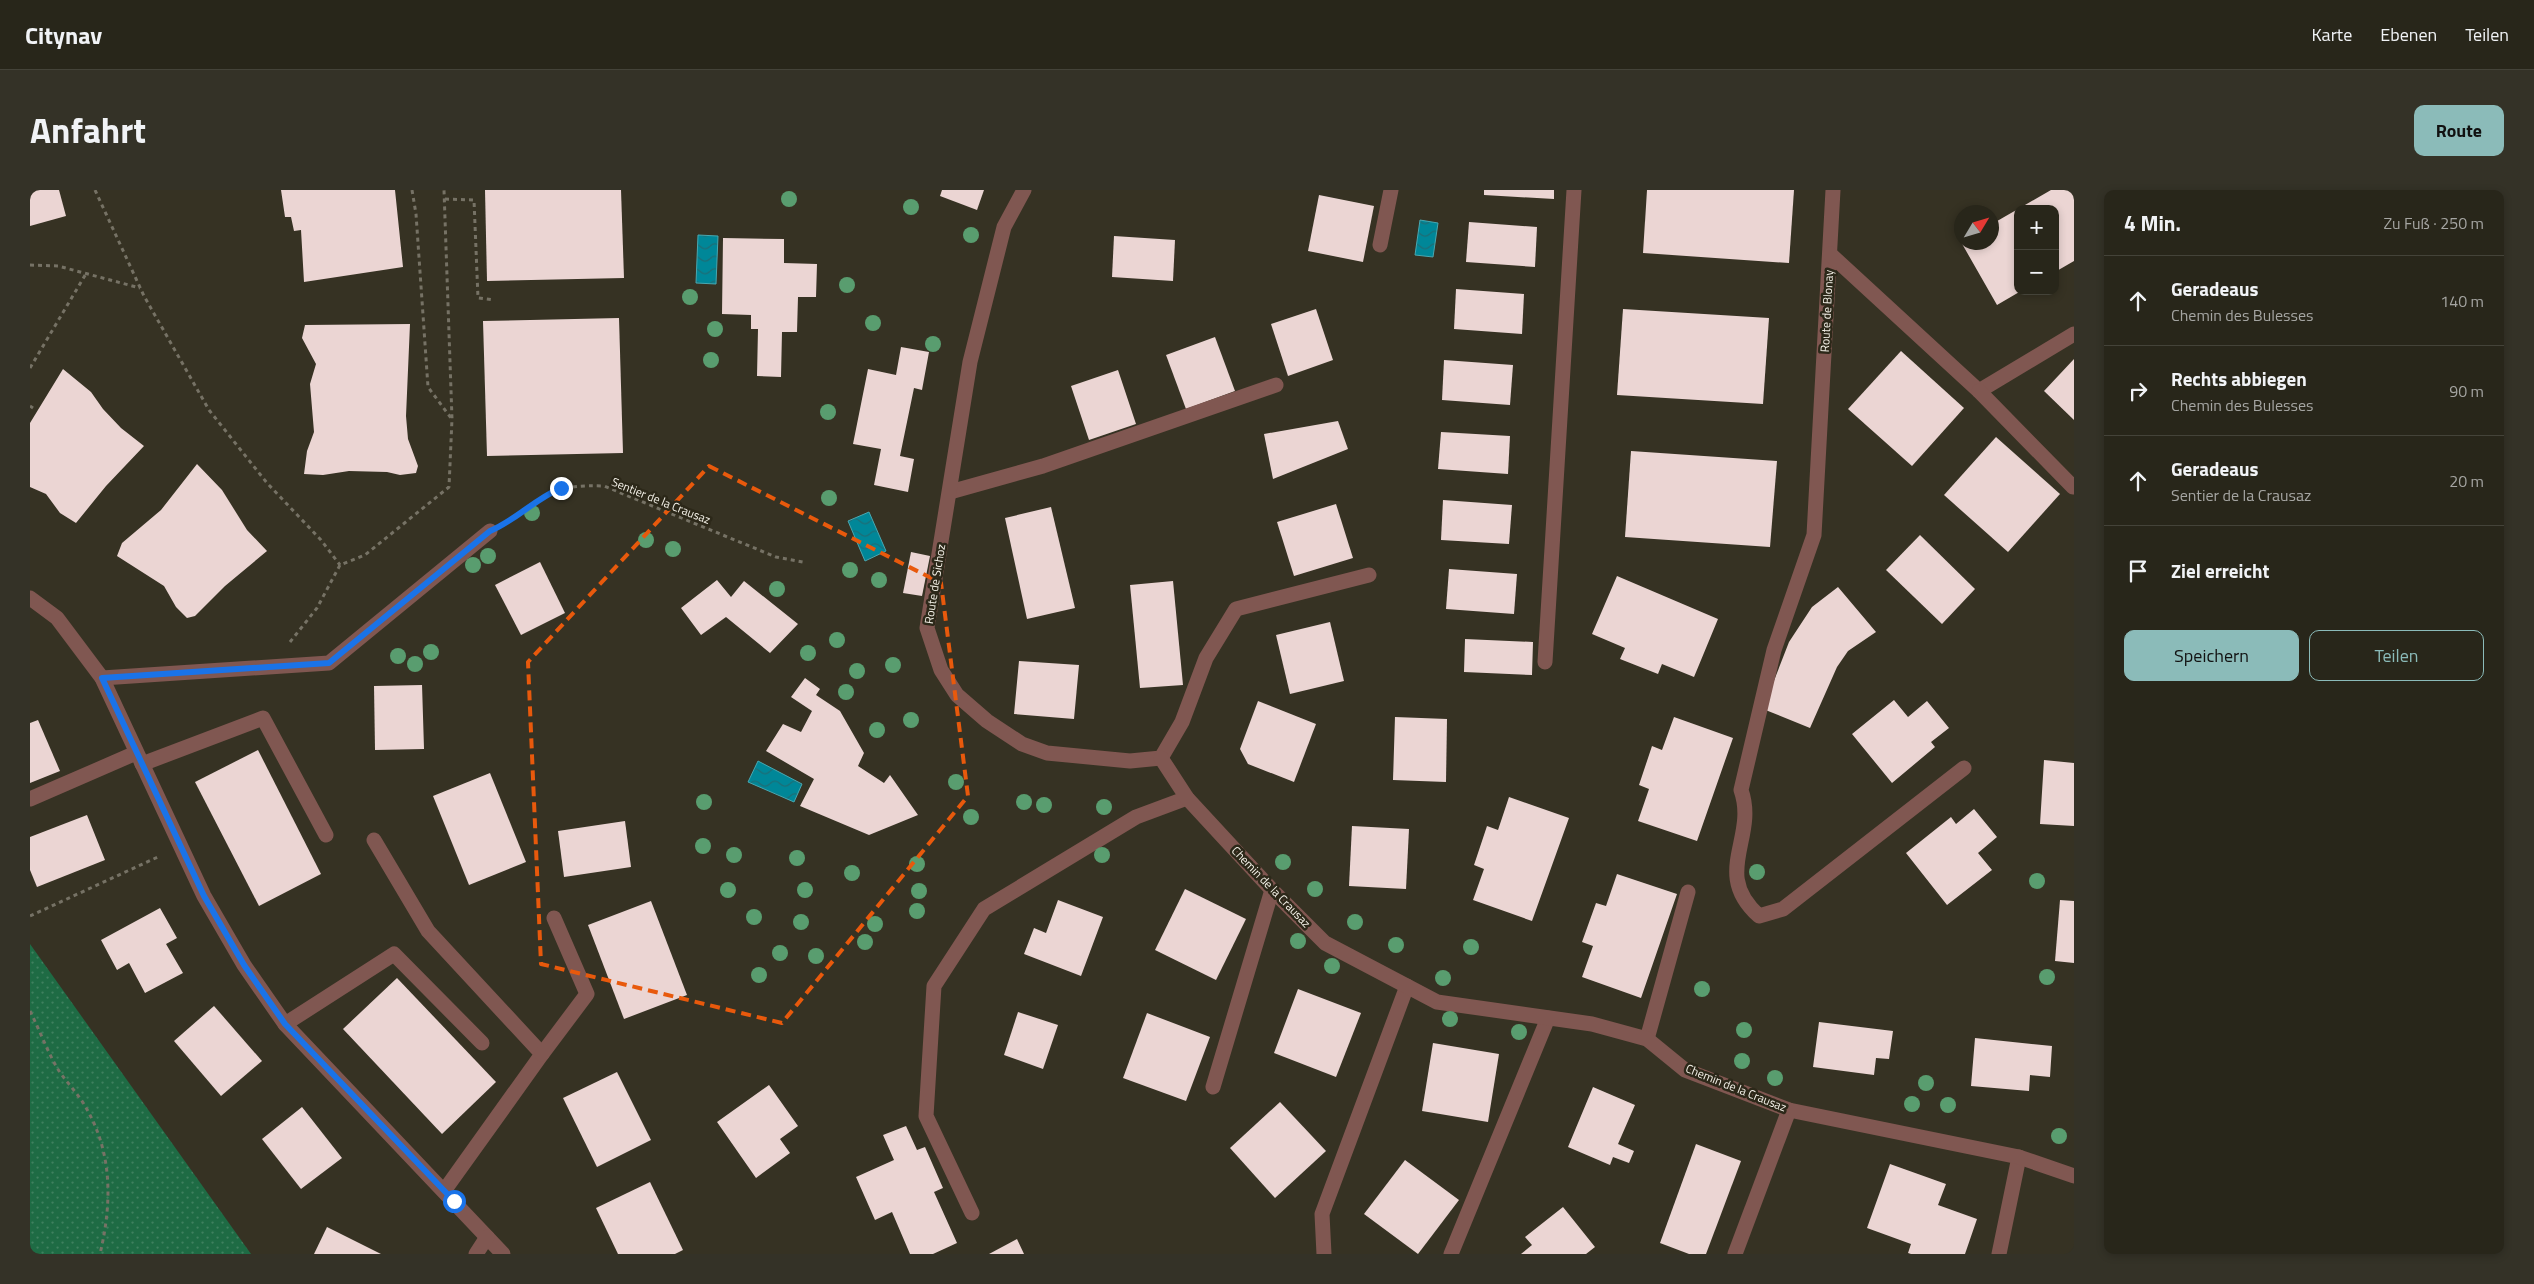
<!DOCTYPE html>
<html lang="de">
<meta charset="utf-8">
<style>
:root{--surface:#28261a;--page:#343227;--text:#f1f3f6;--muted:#a5a5a2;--line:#444339;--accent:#8bbbb9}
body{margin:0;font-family:"Titillium Web",sans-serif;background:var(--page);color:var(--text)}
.controls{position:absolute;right:15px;top:15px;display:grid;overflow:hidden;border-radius:10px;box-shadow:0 2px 8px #0003}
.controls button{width:45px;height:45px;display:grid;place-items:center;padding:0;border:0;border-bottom:1px solid var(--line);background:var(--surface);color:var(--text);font:25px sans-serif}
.compass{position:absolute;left:1924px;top:15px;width:45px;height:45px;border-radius:50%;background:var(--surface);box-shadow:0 2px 8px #0003;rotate:52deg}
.stop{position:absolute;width:15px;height:15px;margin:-11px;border:4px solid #1a73e8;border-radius:50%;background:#fff}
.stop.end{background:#1a73e8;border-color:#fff;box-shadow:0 1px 5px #0008}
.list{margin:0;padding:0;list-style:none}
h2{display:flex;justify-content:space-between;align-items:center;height:65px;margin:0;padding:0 20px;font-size:21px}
h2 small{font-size:16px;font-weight:400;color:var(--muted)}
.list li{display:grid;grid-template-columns:32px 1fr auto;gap:15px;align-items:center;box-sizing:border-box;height:90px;padding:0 20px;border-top:1px solid var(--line)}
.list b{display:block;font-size:19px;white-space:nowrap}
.list p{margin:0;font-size:16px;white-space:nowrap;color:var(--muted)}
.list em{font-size:16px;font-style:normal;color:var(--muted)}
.actions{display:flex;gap:10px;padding:15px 20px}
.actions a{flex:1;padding:11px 0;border:1px solid var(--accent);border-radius:10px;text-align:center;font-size:18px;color:var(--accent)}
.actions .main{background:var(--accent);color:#111}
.icon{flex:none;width:28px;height:28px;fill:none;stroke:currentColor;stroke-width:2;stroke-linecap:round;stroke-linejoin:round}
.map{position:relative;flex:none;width:2044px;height:1064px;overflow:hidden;border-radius:10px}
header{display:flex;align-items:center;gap:30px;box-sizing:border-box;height:70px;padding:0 25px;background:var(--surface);border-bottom:1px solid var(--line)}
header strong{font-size:24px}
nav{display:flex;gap:28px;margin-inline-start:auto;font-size:18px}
.intro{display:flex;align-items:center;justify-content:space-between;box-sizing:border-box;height:120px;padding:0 30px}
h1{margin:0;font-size:35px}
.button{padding:12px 22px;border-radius:10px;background:var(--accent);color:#111;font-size:18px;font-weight:700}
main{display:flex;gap:30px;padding:0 30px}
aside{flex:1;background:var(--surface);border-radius:10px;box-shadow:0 2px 8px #0003}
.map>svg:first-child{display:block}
.green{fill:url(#green-dots)}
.water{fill:url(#water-waves);stroke:#49a7b0}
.building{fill:#ebd5d3}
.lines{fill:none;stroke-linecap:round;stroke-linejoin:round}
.path{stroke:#767265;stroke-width:3;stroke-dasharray:4 4;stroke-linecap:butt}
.lane{stroke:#805751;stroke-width:15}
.street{stroke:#805751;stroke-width:15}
.tree{fill:#599d6f}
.route{stroke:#1a73e8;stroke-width:6}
.marked{fill:none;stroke:#e8590c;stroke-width:4;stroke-dasharray:10 6;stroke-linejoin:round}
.labels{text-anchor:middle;stroke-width:5;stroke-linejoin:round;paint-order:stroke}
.street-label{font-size:12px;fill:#f4f1e8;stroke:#2c2819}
</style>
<header>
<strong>Citynav</strong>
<nav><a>Karte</a><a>Ebenen</a><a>Teilen</a></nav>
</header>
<div class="intro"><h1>Anfahrt</h1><a class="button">Route</a></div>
<main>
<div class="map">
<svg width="2044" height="1064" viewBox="0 0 2044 1064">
<defs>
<pattern id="green-dots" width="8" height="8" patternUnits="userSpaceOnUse" patternTransform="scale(1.25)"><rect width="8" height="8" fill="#1e6b44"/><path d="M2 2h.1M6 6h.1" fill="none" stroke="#3f815f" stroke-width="1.8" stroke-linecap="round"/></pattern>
<pattern id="water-waves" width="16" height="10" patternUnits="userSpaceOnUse" patternTransform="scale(1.25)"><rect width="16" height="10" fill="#008798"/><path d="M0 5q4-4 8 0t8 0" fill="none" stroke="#1d6e77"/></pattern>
</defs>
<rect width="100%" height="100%" fill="#363223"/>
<path class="green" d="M0,754L221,1064H0Z"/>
<g class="water">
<path d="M1390,30L1408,33L1403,67L1385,65Z"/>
<path d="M668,45L688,46L686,94L666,93Z"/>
<path d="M839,322L856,361L835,371L818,331Z"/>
<path d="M728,571L772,594L764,612L718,592Z"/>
</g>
<g class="building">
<path d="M0,0H29L36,26L0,36Z"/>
<path d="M251,0H365L373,77L274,92L271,40L264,41L261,27H255Z"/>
<path d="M455,0H591L594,88L457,91Z"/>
<path d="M912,0H954L947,20L910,6Z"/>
<path d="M1454,0H1524V9L1454,5Z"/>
<path d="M1617,0H1764L1759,73L1613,63Z"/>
<path d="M2021,0H2044V71L2025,82V19H1988Z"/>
<path d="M1289,5L1344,16L1333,72L1278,61Z"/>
<path d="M1988,19V101H1991L1967,115L1931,52H1962V34Z"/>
<path d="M1439,32L1507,37L1505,77L1436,72Z"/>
<path d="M1084,46L1145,50L1143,91L1082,87Z"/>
<path d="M693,48L754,49V73L787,74L786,107H768L767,142H752L751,187L727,186L728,139H721V125L692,124Z"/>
<path d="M1426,99L1494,104L1492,144L1424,139Z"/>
<path d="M1286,119L1303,170L1258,186L1241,134Z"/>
<path d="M1593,119L1739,128L1733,214L1587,205Z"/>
<path d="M589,128L593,263L457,266L453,131Z"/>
<path d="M380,134L376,226L378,249L388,276L386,283L370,285L357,282L319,281L293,285L274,284L277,261L284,242L280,194L286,174L272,148L275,135Z"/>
<path d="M1185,147L1205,201L1156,219L1136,165Z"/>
<path d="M871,157L899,162L892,200L884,198L870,266L884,269L878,302L844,295L851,259L823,254L838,179L866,185Z"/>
<path d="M1871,161L1934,218L1882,276L1818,219Z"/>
<path d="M2044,169V230L2014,201Z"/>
<path d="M1414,170L1483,175L1480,215L1412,210Z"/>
<path d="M33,179L61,202L73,219L91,238L114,256L76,296L46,333L30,323L16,304L0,297V233Z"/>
<path d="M1088,180L1106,234L1059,250L1041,196Z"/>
<path d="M1308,231L1318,259L1243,289L1234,244Z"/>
<path d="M1411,242L1480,246L1478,284L1408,279Z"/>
<path d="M1966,247L2030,304L1978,362L1914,305Z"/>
<path d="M1601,261L1747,271L1740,357L1595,347Z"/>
<path d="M167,274L192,300L217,340L237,361L195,396L165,426L157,428L146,417L134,396L87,366L92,353L131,320Z"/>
<path d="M1413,310L1482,315L1479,354L1411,350Z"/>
<path d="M1306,314L1323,368L1264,386L1247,332Z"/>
<path d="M1021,317L1045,418L997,429L975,328Z"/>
<path d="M1890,345L1945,399L1912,434L1856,380Z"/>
<path d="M881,362L900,366L892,406L873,403Z"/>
<path d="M510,372L535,423L491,445L465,395Z"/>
<path d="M1419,379L1487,384L1484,424L1416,419Z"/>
<path d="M1587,386L1688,429L1664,487L1632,474L1628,484L1590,469L1595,458L1562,444Z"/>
<path d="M687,390L701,407L714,391L768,434L740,463L696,427L671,445L651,418Z"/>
<path d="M1143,391L1153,495L1110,498L1100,395Z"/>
<path d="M1808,397L1846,442L1818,461L1807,477L1780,538L1733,519L1759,452L1782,417Z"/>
<path d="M1300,432L1314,491L1260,504L1246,445Z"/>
<path d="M1435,449L1503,452L1502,485L1434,482Z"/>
<path d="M989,471L1049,475L1044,529L984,524Z"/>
<path d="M775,488L790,499L786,505L810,521L834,563L828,576L854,593L860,585L888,625L839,645L770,616L784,589L736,561L753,534L771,542L782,521L761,507Z"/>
<path d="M392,495L394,559L345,560L344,496Z"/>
<path d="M1864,510L1878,527L1897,511L1919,538L1901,552L1905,557L1862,593L1822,544Z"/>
<path d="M1228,511L1286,534L1264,592L1218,574L1210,559Z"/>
<path d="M1365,527L1417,529L1416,592L1363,590Z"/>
<path d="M1644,527L1703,548L1667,651L1608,631L1619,599L1609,595L1622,556L1632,560Z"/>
<path d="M8,530L30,581L0,593V533Z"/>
<path d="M228,560L291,684L229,716L165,592Z"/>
<path d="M2014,570L2044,573V636L2010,634Z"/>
<path d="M460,583L496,672L439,695L403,606Z"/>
<path d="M1479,607L1539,628L1502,731L1443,710L1454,679L1444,675L1457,636L1468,640Z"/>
<path d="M1944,619L1967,647L1948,663L1962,680L1917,715L1876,663L1921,627L1926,634Z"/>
<path d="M57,625L75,670L7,697L0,680V647Z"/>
<path d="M595,631L601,677L534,687L528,641Z"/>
<path d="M1322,636L1379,639L1376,699L1319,696Z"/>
<path d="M1587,684L1647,704L1611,808L1552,787L1563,756L1552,752L1566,713L1576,716Z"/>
<path d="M1155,699L1216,729L1186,790L1125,760Z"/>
<path d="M1028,710L1073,727L1051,786L994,764L1004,738L1016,743Z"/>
<path d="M2030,710L2044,711V773L2025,771Z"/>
<path d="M621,711L657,805L594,829L558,735Z"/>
<path d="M130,718L147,748L136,754L153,783L115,803L99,773L87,780L71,750Z"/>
<path d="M367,788L466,892L412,944L313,839Z"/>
<path d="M1268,799L1331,823L1306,887L1244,863Z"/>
<path d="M184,816L232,871L191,906L144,851Z"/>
<path d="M988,822L1028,835L1013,879L974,865Z"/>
<path d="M1117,823L1180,847L1156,911L1093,888Z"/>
<path d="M1789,832L1863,841L1859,869L1846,868L1844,885L1783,877Z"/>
<path d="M1945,848L2022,856L2020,887L2000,885L1999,901L1941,896Z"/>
<path d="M1403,853L1469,864L1458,932L1392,921Z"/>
<path d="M587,882L621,950L567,977L533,908Z"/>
<path d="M739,895L768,936L750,949L760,963L726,988L687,932Z"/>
<path d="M1563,897L1605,915L1588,954L1604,961L1599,973L1583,967L1580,975L1538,957Z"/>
<path d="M1250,912L1296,961L1245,1008L1200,958Z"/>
<path d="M272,917L312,968L271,999L232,949Z"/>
<path d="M876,936L887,960L895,957L913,998L904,1002L927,1053L903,1064H880L862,1022L845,1030L826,987L864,970L853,945Z"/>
<path d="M1666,954L1711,971L1676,1064H1659L1630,1053Z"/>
<path d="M1375,970L1429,1010L1388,1064L1334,1024Z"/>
<path d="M1860,974L1916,994L1908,1015L1947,1029L1935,1064H1881L1878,1063L1881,1054L1837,1038Z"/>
<path d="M620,992L653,1060L645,1064H588L566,1018Z"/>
<path d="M1533,1017L1565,1057L1556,1064H1491L1502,1055L1495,1047Z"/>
<path d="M297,1037L351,1064H284Z"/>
<path d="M987,1049L994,1064H959Z"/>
</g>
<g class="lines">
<g class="path">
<path d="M65,0L114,106L179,220L237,293L291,350L310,375"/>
<path d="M382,0L386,24L398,197L421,228"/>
<path d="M415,9L444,10L448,108L464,110"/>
<path d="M0,75L28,76L110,98"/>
<path d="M0,178L57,82"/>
<path d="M0,216L3,218"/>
<path d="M480,330C516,304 528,294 574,296L746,367L773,372"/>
<path d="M260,452L287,418L310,375L335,365L419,297L422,229L414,0"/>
<path d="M0,726L130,666"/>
<path d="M0,821C9,839 16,858 26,876C34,890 47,902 55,916C83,963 82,1013 70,1064"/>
</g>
<g class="lane">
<path d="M1803,0L1784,345L1744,460L1711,600C1728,648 1681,683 1729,726L1753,719L1934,578"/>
<path d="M1350,55L1361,0"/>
<path d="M1800,64L1949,201L2044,144"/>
<path d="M1949,201L2043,297"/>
<path d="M920,302L1013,276L1246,195"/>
<path d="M1515,472L1544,0"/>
<path d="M112,574L233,528L296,645"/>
<path d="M0,609L106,563"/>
<path d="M344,650L398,741L512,864L414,1001"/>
<path d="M255,834L364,764L452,853"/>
<path d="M1617,849L1658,702"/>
<path d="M512,864L557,804L524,728"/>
<path d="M1183,897L1242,700"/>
<path d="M942,1023L896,926L904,796L954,719L1106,627L1157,608"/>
<path d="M1294,1064L1292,1024L1377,796"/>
<path d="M1421,1064L1518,828"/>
<path d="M1705,1064L1759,920"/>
<path d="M1969,1064L1989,967"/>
</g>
<g class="street">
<path d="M994,0L974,37L940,172L897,438L911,480L927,505L957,531L992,554L1017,563L1100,571L1131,568L1152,532L1176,468L1206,419L1339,385"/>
<path d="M0,408L27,428L72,488L174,706L214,775L255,834L473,1064"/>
<path d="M72,488L299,473L460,341"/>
<path d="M1131,568L1157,608L1242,700L1295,753L1407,812L1562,834L1617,849L1655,880L1759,920L1989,967L2044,986"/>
<path d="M446,1064L457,1047"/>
</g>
</g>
<g class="tree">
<circle cx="759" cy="9" r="8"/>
<circle cx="881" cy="17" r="8"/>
<circle cx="941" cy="45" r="8"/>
<circle cx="817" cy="95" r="8"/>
<circle cx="660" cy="107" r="8"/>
<circle cx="843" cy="133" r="8"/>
<circle cx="685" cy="139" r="8"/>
<circle cx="903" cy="154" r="8"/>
<circle cx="681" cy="170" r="8"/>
<circle cx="798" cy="222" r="8"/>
<circle cx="799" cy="308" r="8"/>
<circle cx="502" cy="323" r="8"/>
<circle cx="616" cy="350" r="8"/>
<circle cx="643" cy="359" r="8"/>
<circle cx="458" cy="366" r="8"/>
<circle cx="443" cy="375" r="8"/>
<circle cx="820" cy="380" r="8"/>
<circle cx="849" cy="390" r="8"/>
<circle cx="747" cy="399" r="8"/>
<circle cx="807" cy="450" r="8"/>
<circle cx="401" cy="462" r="8"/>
<circle cx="778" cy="463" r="8"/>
<circle cx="368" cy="466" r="8"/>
<circle cx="385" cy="474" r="8"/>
<circle cx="863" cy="475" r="8"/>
<circle cx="827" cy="481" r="8"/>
<circle cx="816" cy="502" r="8"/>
<circle cx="881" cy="530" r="8"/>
<circle cx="847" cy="540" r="8"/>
<circle cx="926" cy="592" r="8"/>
<circle cx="674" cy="612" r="8"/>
<circle cx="994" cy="612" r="8"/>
<circle cx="1014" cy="615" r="8"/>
<circle cx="1074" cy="617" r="8"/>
<circle cx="941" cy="627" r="8"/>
<circle cx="673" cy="656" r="8"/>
<circle cx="704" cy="665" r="8"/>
<circle cx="1072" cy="665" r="8"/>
<circle cx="767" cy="668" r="8"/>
<circle cx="1253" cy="672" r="8"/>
<circle cx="887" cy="674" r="8"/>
<circle cx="1727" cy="682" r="8"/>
<circle cx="822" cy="683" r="8"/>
<circle cx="2007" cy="691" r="8"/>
<circle cx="1285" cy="699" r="8"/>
<circle cx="698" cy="700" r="8"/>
<circle cx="775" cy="700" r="8"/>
<circle cx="889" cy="701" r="8"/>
<circle cx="887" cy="721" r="8"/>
<circle cx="724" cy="727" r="8"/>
<circle cx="771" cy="732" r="8"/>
<circle cx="1325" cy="732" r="8"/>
<circle cx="845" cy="734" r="8"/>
<circle cx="1268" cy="751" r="8"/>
<circle cx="835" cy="752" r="8"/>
<circle cx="1366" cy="755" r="8"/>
<circle cx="1441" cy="757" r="8"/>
<circle cx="750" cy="763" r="8"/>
<circle cx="786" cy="766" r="8"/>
<circle cx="1302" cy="776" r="8"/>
<circle cx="729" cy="785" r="8"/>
<circle cx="2017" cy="787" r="8"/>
<circle cx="1413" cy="788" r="8"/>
<circle cx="1672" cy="799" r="8"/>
<circle cx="1420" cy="829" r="8"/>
<circle cx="1714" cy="840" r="8"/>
<circle cx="1489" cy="842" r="8"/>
<circle cx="1712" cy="871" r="8"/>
<circle cx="1745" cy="888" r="8"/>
<circle cx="1896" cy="893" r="8"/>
<circle cx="1882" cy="914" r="8"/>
<circle cx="1918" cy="915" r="8"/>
<circle cx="2029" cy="946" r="8"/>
</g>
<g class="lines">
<path class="route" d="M424,1011L255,834L214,775L174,706L72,488L299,473L460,341C486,330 505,309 531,298"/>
</g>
<path class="marked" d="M679,276L911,393L938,606L752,833L511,774L498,472Z"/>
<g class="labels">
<g class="street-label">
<text transform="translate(1797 121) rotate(-87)" y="4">Route de Blonay</text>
<text transform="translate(631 311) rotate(22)" y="4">Sentier de la Crausaz</text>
<text transform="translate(905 394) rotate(-81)" y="4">Route de Sichoz</text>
<text transform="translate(1241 697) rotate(46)" y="4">Chemin de la Crausaz</text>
<text transform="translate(1706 898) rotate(22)" y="4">Chemin de la Crausaz</text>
</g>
</g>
</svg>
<div class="controls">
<button>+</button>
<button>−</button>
</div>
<svg class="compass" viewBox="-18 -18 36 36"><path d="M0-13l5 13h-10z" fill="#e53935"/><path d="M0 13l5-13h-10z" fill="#a5a5a2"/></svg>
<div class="stop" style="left:424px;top:1011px"></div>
<div class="stop end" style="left:531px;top:298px"></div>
</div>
<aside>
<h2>4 Min.<small>Zu Fuß · 250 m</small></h2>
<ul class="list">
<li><svg class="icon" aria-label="ahead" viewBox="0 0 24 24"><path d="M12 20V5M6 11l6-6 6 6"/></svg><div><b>Geradeaus</b><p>Chemin des Bulesses</p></div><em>140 m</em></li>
<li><svg class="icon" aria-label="right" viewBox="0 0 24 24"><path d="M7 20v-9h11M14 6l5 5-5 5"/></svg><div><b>Rechts abbiegen</b><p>Chemin des Bulesses</p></div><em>90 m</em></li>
<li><svg class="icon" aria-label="ahead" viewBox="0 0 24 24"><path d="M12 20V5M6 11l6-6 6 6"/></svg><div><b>Geradeaus</b><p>Sentier de la Crausaz</p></div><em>20 m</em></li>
<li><svg class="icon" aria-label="arrive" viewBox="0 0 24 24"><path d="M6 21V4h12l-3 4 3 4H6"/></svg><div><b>Ziel erreicht</b></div></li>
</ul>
<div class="actions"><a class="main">Speichern</a><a>Teilen</a></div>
</aside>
</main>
